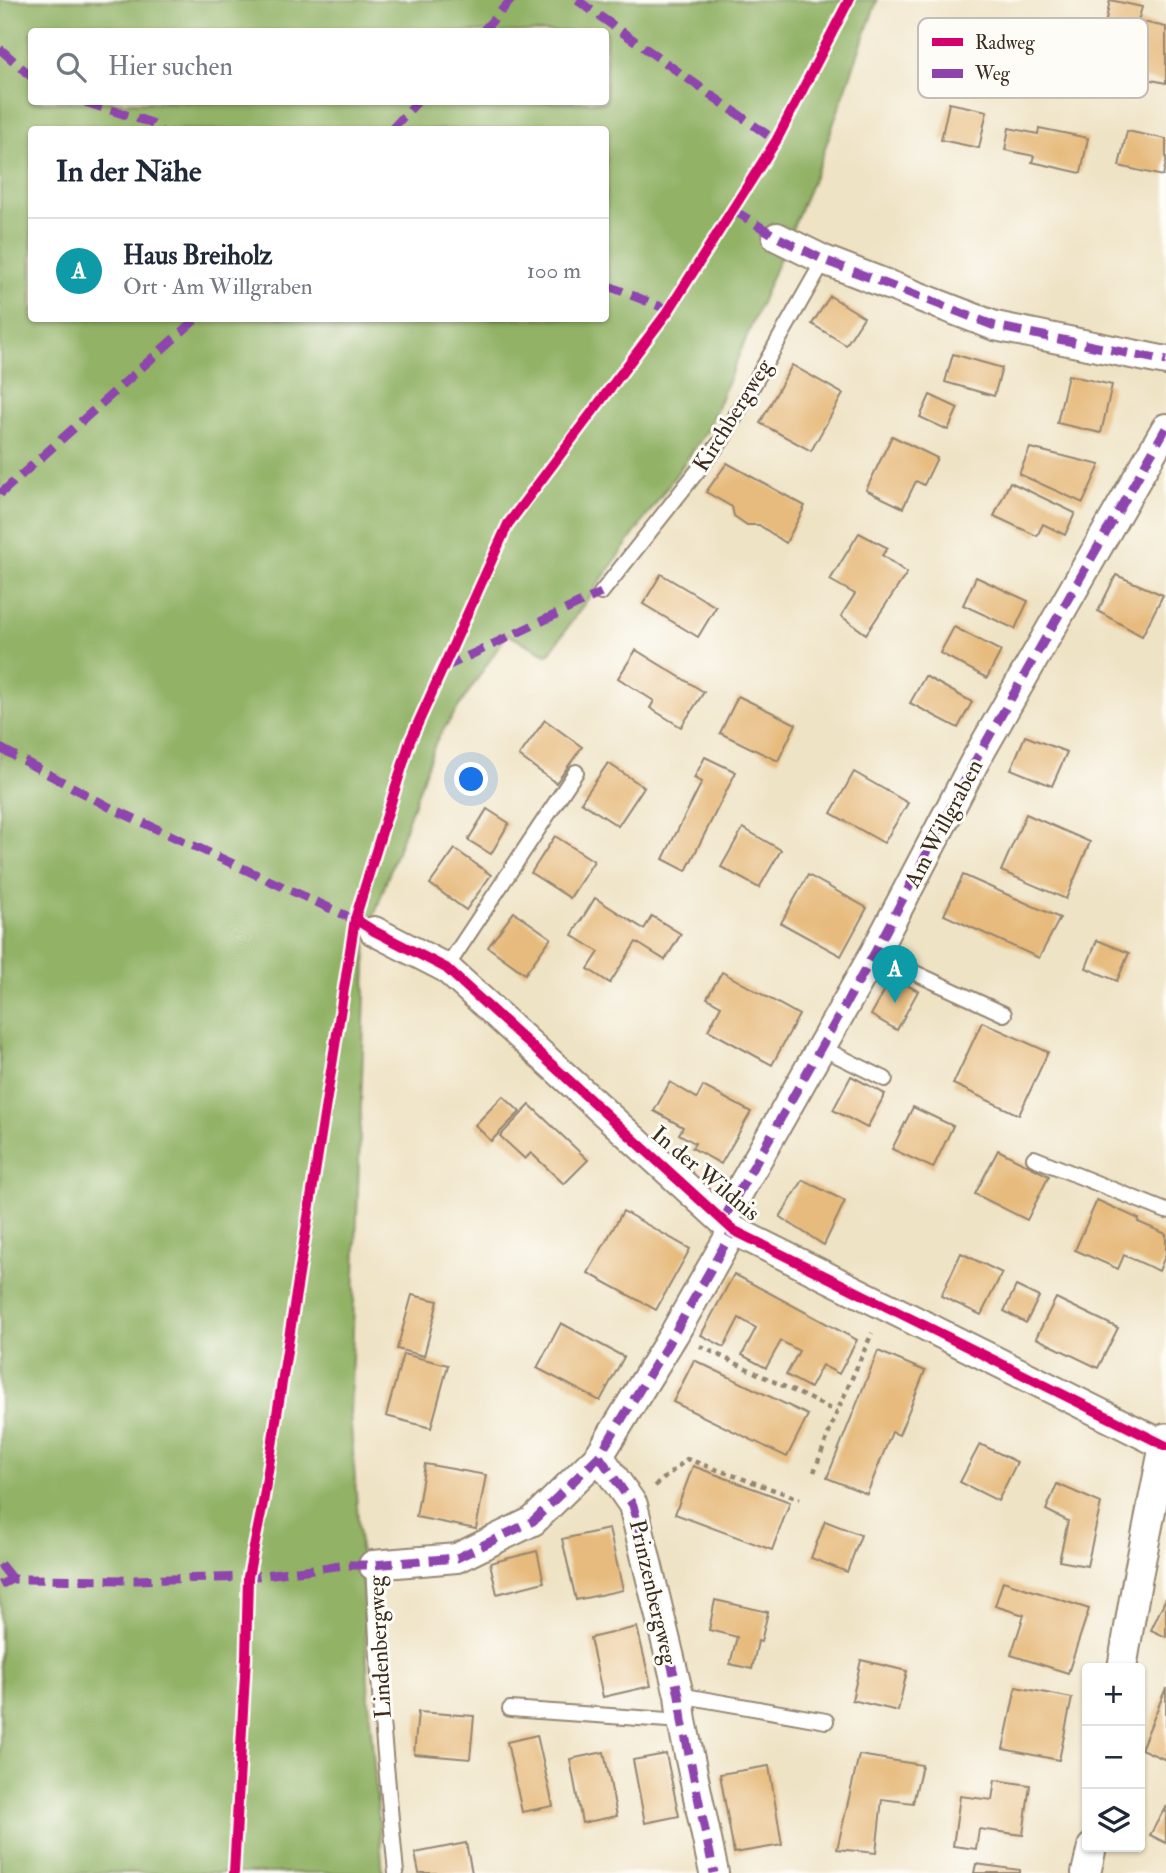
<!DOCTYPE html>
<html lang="de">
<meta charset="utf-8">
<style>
:root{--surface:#fff;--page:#f2f2f3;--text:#1f2937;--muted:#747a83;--line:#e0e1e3;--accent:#ea580c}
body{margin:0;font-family:"IM FELL Double Pica",serif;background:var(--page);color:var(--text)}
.controls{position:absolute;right:21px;bottom:21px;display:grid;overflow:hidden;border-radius:7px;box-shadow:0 2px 5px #0004}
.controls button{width:63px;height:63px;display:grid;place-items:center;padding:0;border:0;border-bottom:2px solid var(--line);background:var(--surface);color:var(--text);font:35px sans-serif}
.you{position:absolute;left:472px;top:780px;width:24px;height:24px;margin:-18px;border:5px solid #fff;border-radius:50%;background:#1a73e8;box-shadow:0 0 0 10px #1a73e833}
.badge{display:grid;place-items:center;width:46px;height:46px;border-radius:50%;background:var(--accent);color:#fff;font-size:23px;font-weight:700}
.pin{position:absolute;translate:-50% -58px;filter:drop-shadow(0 2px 4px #0008)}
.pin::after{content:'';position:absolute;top:37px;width:24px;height:21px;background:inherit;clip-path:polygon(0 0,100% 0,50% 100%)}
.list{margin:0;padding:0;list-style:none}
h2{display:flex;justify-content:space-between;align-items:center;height:91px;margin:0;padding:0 28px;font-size:30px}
h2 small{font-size:23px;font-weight:400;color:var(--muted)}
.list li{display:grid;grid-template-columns:46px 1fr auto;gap:21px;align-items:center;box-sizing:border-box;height:105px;padding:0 28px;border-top:2px solid var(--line)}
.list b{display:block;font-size:26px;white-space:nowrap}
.list p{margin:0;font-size:23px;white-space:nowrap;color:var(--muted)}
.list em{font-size:23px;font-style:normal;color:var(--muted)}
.icon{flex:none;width:38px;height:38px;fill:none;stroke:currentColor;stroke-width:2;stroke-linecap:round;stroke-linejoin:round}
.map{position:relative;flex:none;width:1166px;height:1873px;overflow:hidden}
.search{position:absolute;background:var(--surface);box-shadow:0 2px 5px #0004;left:28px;top:28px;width:581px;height:77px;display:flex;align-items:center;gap:18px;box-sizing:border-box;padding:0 24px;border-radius:7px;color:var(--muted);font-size:26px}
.panel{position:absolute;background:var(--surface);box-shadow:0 2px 5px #0004;left:28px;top:126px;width:581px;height:196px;border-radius:7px}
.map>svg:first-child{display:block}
.forest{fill:#92b266;stroke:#666e42;stroke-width:2;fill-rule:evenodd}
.building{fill:#e7bb7e}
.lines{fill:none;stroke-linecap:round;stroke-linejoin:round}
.service-casing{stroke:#958672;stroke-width:18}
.minor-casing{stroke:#958672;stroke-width:32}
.tertiary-casing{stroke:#958672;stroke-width:38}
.path{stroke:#958672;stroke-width:4.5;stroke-dasharray:5 5;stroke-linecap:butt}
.service{stroke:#fff;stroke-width:14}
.minor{stroke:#fff;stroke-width:28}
.tertiary{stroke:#fff;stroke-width:35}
.quiet{stroke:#8e44ad;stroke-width:9;stroke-dasharray:18 9;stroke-linecap:butt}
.cycleway-casing{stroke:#fdfcf7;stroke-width:15}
.cycleway{stroke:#d6006c;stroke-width:10}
.labels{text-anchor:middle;stroke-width:6;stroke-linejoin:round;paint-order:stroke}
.street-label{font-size:23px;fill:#3b2a1e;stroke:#fdfcf7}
.key{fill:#fdfcf7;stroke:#c3bdb6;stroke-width:2}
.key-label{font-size:19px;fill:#3b2a1e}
</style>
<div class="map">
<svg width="1166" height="1873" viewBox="0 0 1166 1873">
<rect width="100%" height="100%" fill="#fdfcf7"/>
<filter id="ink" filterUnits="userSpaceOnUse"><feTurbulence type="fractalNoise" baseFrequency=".0143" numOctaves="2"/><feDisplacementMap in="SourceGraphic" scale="14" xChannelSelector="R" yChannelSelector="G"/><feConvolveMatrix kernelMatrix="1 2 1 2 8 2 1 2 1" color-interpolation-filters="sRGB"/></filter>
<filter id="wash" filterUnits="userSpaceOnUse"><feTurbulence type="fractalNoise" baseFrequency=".00686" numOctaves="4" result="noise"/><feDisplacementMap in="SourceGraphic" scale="28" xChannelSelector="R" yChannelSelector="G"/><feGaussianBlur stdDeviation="1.57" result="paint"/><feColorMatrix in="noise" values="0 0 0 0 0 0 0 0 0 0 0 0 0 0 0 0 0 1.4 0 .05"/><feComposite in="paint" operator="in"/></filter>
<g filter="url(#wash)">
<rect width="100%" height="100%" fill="#efe3c5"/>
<path class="forest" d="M0,0H877L819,165L707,431L548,655L507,634L436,741L367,936L350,1413L362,1573L370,1718L383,1873H0ZM32,32H606V102H32ZM32,130H606V318H32Z"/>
<g id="blocks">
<g class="building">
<path d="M1110,0L1142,7L1138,21L1166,27V83L1127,75L1135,36L1104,29Z"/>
<path d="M949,103L987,111L979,148L941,140Z"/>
<path d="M1009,128L1038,134L1039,128L1088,138L1081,173L1032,162L1034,156L1005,150Z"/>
<path d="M1127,131L1166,139V162L1163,176L1119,166Z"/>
<path d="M830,296L864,317L846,345L812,324Z"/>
<path d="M953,354L1002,368L994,396L945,382Z"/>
<path d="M792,365L843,394L811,451L760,423Z"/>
<path d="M1068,375L1112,385L1101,433L1057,423Z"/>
<path d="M930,395L958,408L948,430L920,417Z"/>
<path d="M892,436L937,458L924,485L916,481L903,508L866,490Z"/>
<path d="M1030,448L1100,465L1083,503L1019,474Z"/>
<path d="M727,463L805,506L786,543L759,525H747L734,516L732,507L706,492Z"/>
<path d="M1010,482L1075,513L1065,535L1043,524L1037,536L994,516Z"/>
<path d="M859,533L888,548L882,555L907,573L866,634L841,616L855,594L830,580Z"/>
<path d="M661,574L716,607L698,637L643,604Z"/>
<path d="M1116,575L1163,595L1142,636L1098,611Z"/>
<path d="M976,577L1028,601L1015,629L963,605Z"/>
<path d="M954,627L1001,651L987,678L940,653Z"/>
<path d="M636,650L704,692L681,727L650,708L654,701L618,678Z"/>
<path d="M925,676L972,702L958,728L910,703Z"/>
<path d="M738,696L796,724L778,761L720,733Z"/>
<path d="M545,720L582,747L556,783L519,756Z"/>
<path d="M1025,736L1067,752L1052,786L1011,769Z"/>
<path d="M705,757L736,772L686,871L663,859L702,782L694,778Z"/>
<path d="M608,763L644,787L618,826L581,802Z"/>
<path d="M854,772L908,803L884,843L831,813Z"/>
<path d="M487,809L509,823L491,854L468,840Z"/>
<path d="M1026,814L1090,842L1066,899L1001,871Z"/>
<path d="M743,828L781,850L759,888L721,867Z"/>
<path d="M555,836L594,861L570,898L531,873Z"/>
<path d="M455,849L491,875L466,910L430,884Z"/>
<path d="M808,875L867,908L841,956L781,923Z"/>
<path d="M963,875L1060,918L1039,958L944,915Z"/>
<path d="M595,898L644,929L652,916L681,934L665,960L636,942L610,983L588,969L599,952L572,935Z"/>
<path d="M514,912L551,938L525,974L488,947Z"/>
<path d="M1097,940L1129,953L1117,981L1086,968Z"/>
<path d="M722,972L799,1015L772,1065L708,1030L721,1006L707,998Z"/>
<path d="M892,977L918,991L897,1030L871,1015Z"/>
<path d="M982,1022L1048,1052L1019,1115L953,1084Z"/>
<path d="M851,1076L885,1094L867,1128L833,1110Z"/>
<path d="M670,1082L697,1098L703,1086L751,1112L721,1164L692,1148L695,1143L679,1134L683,1127L654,1111Z"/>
<path d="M503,1096L520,1112L491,1141L475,1125Z"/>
<path d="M530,1105L588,1160L564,1184L531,1153L525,1159L500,1136Z"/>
<path d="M913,1107L953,1126L933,1168L892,1149Z"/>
<path d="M998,1150L1049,1176L1027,1220L975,1194Z"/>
<path d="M803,1180L845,1201L824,1245L780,1217Z"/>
<path d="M1097,1200L1139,1219L1138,1222L1166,1234V1254L1159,1271L1124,1255L1118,1269L1075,1250Z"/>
<path d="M623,1211L690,1249L656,1310L588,1273Z"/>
<path d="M961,1253L1002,1273L981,1315L941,1296Z"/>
<path d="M734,1274L857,1340L839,1374L822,1365L810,1388L786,1375L799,1351L781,1341L766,1368L742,1355L756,1328L739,1318L724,1347L701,1335Z"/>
<path d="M1016,1286L1039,1297L1026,1323L1004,1311Z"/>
<path d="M412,1295L438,1301L424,1356L397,1349Z"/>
<path d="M1056,1298L1118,1328L1098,1368L1036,1338Z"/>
<path d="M561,1323L624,1357L600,1401L537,1368Z"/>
<path d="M878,1351L925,1371L899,1435L892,1432L867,1494L827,1478Z"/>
<path d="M403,1354L448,1365L431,1428L386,1416Z"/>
<path d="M694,1360L808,1415L787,1457L673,1402Z"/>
<path d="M980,1444L1017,1462L998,1501L960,1482Z"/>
<path d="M425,1464L486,1475L476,1529L416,1517Z"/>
<path d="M693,1466L790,1502L772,1550L675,1514Z"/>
<path d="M1057,1484L1101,1503L1087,1566L1059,1561L1068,1521L1046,1510Z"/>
<path d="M825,1521L861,1535L847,1572L811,1558Z"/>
<path d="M609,1529L623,1590L576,1600L562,1539Z"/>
<path d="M537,1551L544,1582L497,1594L490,1563Z"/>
<path d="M1003,1581L1089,1609L1068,1673L1011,1655L1024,1615L995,1606Z"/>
<path d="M1166,1598V1637L1151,1630Z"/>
<path d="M715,1600L768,1612L761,1642L758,1641L752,1669L730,1664L737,1637L709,1630Z"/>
<path d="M637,1627L651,1686L603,1697L590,1638Z"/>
<path d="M861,1660L907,1671L898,1711L852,1700Z"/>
<path d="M1016,1687L1072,1698L1059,1760L1003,1749Z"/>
<path d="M1166,1688V1760L1141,1749Z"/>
<path d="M418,1712L474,1716L470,1759L414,1754Z"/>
<path d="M537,1735L553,1806L522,1812L507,1742Z"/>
<path d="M604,1752L617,1816L582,1823L570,1759Z"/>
<path d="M666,1754L679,1816L645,1823L633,1760Z"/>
<path d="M859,1755L922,1765L913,1803L882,1799L876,1853L837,1849Z"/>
<path d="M769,1766L782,1845L734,1853L720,1774Z"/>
<path d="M995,1780L1030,1785L1023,1835L979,1829L976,1849L953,1846L960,1796L992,1800Z"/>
<path d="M1166,1806V1843L1150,1835Z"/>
<path d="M466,1843L472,1873H419L415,1853Z"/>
<path d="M976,1864L1020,1870V1873H974Z"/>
</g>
</g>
</g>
<g filter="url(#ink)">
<use href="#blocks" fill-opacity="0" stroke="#958672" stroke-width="2"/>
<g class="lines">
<defs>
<g id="service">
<path d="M601,593L722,440L824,260"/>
<path d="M874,954L1004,1014"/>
<path d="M446,968L576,772"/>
<path d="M822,1048L885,1079"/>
<path d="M1034,1158L1166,1211"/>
<path d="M373,1565L381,1711L396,1873"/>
<path d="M679,1695L826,1721"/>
<path d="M510,1709L682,1721"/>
</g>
<g id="minor">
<path d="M777,237L824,260L995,326L1166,361"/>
<path d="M374,931L446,968L733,1230L1164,1445L1137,1581L1122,1668"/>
<path d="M723,1220L874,954L974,763L1166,428"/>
<path d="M599,1456L633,1505L679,1695L682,1721L714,1873"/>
<path d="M373,1565L457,1558L533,1521L599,1456L674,1334L733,1230"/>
<path d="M1086,1873L1092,1847"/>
</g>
<path id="tertiary" d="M1166,1441L1164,1445L1166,1446"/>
</defs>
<use href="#service" class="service-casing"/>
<use href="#minor" class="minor-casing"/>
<use href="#tertiary" class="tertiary-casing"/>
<g class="path">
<path d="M700,1346L837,1412"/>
<path d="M814,1472L837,1412L872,1333"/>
<path d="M655,1486L687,1459L800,1499"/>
</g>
<use href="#service" class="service"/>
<use href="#minor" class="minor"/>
<use href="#tertiary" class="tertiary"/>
<g class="quiet">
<path d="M577,0L776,141"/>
<path d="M482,32L511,0"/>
<path d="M0,49L32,77"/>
<path d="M85,102L149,122L161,130"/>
<path d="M391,130L417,102"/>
<path d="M733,210L777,237L824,260L995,326L1166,361"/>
<path d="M606,285L669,310"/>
<path d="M0,494L197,318"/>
<path d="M443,668L601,593"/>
<path d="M0,748L111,808L360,922"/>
<path d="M723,1220L874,954L974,763L1166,428"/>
<path d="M599,1456L633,1505L679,1695L682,1721L714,1873"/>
<path d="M0,1564L12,1579"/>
<path d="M0,1585L12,1579L135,1580L248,1577L345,1565H373L457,1558L533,1521L599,1456L674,1334L733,1230L728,1225"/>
</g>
<defs>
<g id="cycleway">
<path d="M355,919L374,931L446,968L733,1230L1166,1446"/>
<path d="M234,1873L246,1657L248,1577L263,1503L355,919L410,741L508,524L669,310L776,141L849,0"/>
</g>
</defs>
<use href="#cycleway" class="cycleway-casing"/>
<use href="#cycleway" class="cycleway"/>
</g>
</g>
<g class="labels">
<g class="street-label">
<text transform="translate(732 415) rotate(-58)" y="8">Kirchbergweg</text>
<text transform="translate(943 823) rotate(-62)" y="8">Am Willgraben</text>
<text transform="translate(706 1173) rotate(40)" y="8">In der Wildnis</text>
<text transform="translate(654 1592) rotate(77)" y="8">Prinzenbergweg</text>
<text transform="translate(379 1647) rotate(-93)" y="8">Lindenbergweg</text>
</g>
</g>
<rect x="918" y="18" width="230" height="80" rx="10" class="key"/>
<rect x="932" y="38" width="31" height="8" fill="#d6006c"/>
<rect x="932" y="69" width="31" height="9" fill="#8e44ad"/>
<g class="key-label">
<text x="975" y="49">Radweg</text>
<text x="975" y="80">Weg</text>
</g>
</svg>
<div class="controls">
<button>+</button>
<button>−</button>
<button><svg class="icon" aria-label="layers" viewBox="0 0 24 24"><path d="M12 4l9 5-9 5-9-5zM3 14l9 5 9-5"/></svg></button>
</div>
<div class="you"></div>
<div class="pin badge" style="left:895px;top:1003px;background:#0f9aa8">A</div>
<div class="search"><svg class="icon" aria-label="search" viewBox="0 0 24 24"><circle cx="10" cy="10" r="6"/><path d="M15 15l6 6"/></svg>Hier suchen</div>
<section class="panel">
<h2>In der Nähe<small></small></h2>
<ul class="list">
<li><span class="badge" style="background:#0f9aa8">A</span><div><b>Haus Breiholz</b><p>Ort · Am Willgraben</p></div><em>100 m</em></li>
</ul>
</section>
</div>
